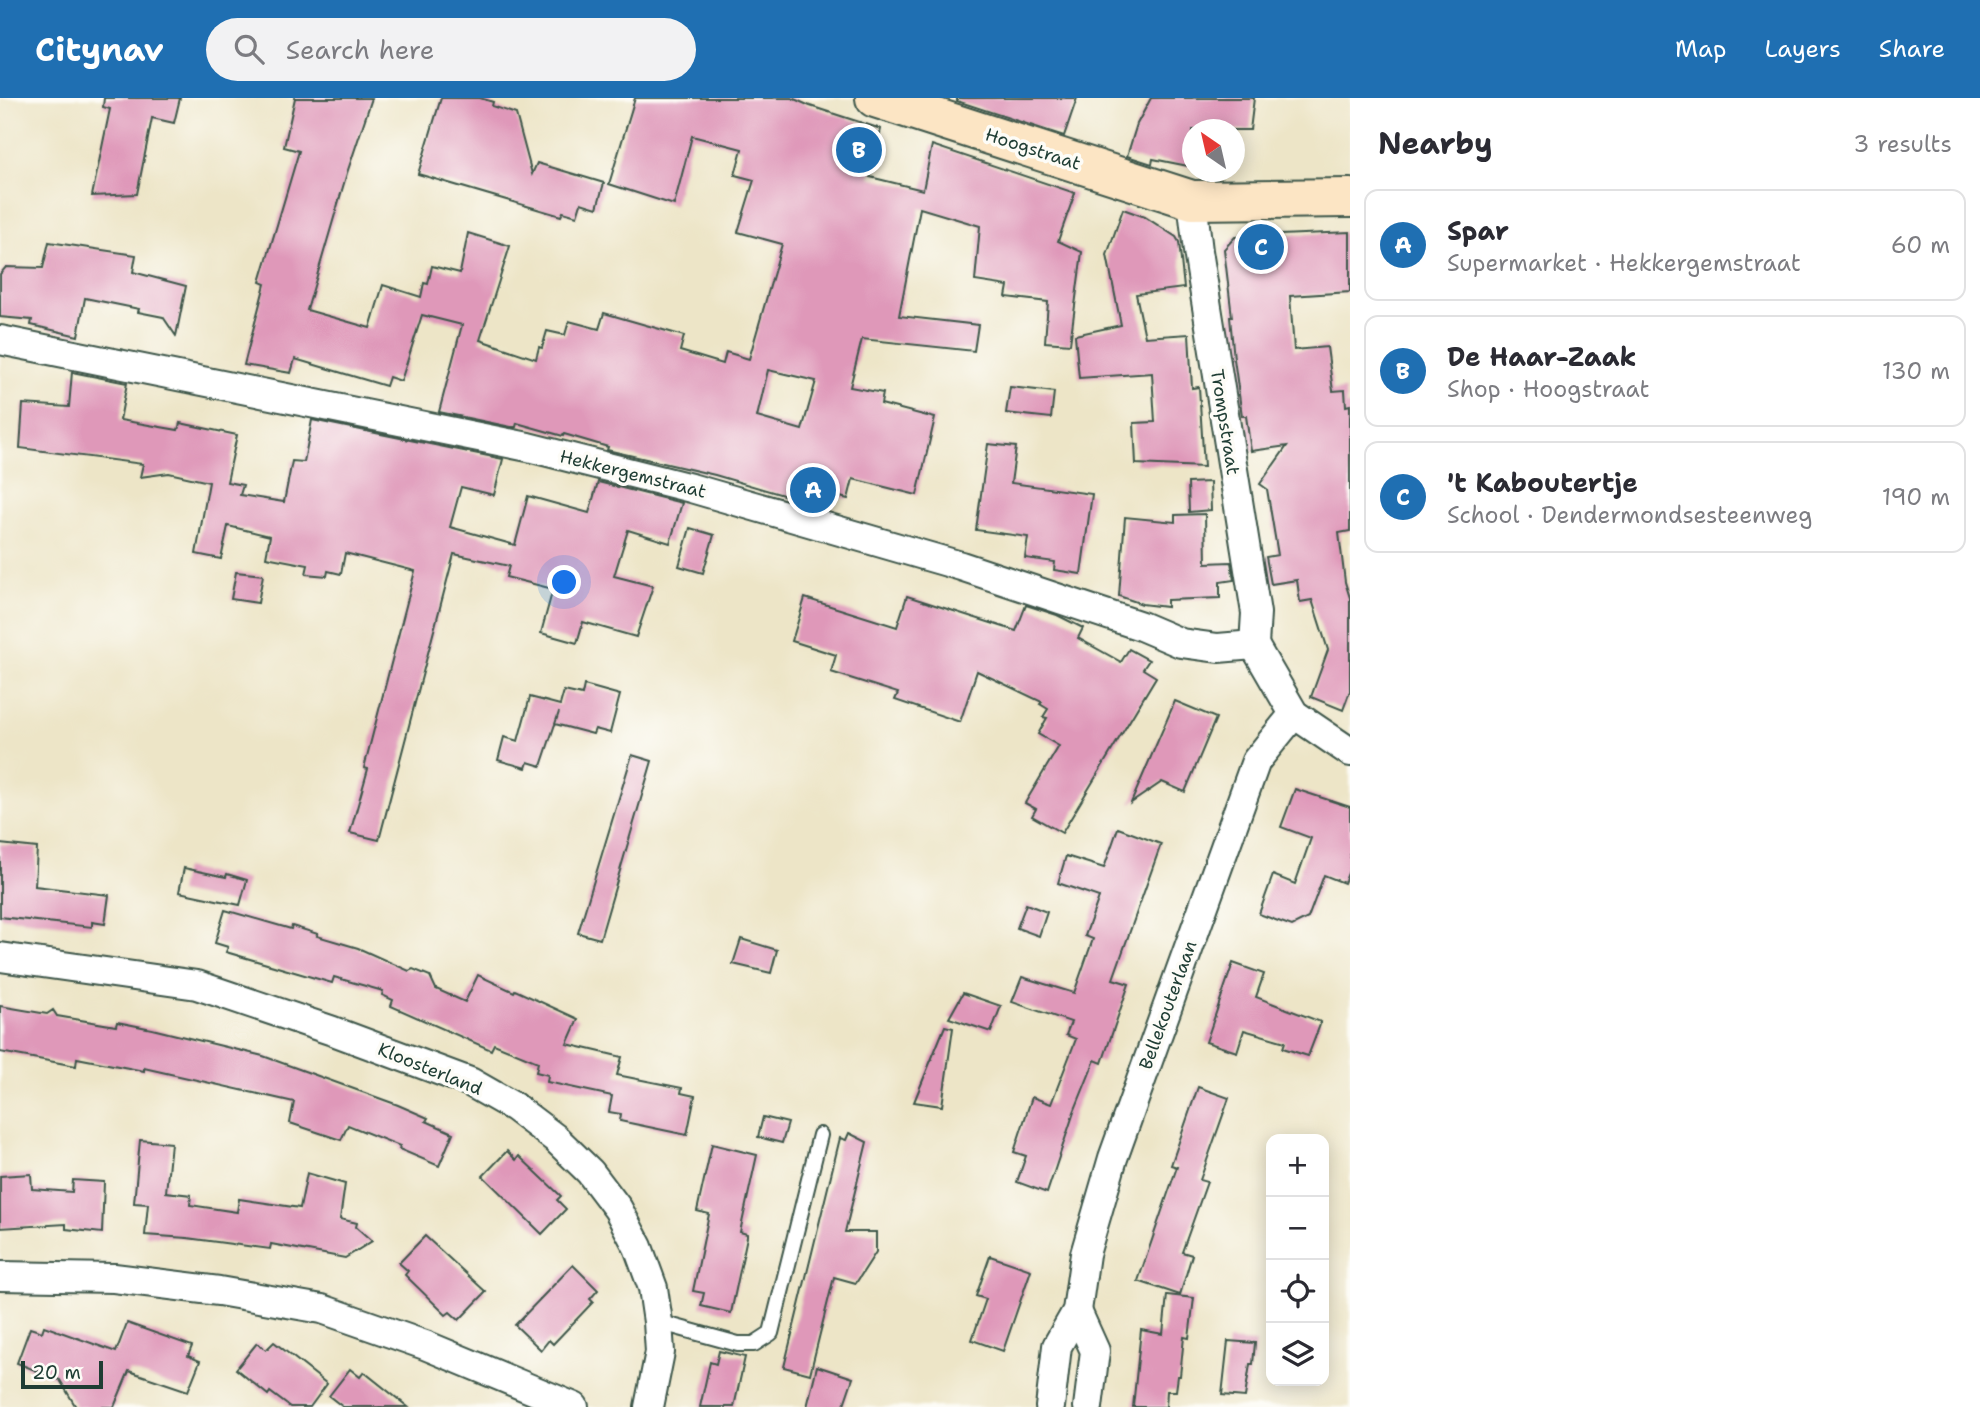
<!DOCTYPE html>
<meta charset="utf-8">
<style>
:root{--surface:#fff;--page:#f2f2f3;--text:#2b2b33;--muted:#7c7c81;--line:#e1e1e2;--accent:#1f6fb2}
body{margin:0;font-family:"Shantell Sans",sans-serif;background:var(--page);color:var(--text)}
.controls{position:absolute;right:21px;bottom:21px;display:grid;overflow:hidden;border-radius:14px;box-shadow:0 4px 18px #0003}
.controls button{width:63px;height:63px;display:grid;place-items:center;padding:0;border:0;border-bottom:2px solid var(--line);background:var(--surface);color:var(--text);font:35px sans-serif}
.compass{position:absolute;left:1182px;top:21px;width:63px;height:63px;border-radius:50%;background:var(--surface);box-shadow:0 4px 18px #0003;rotate:326deg}
.scale{position:absolute;left:21px;bottom:18px;width:82px;box-sizing:border-box;padding-left:7px;border:4px solid #1f3d34;border-top:0;font-size:19px;line-height:24px;white-space:nowrap;color:#1f3d34;-webkit-text-stroke:5px #fdfcf7;paint-order:stroke}
.you{position:absolute;left:565px;top:485px;width:24px;height:24px;margin:-18px;border:5px solid #fff;border-radius:50%;background:#1a73e8;box-shadow:0 0 0 10px #1a73e833}
.badge{display:grid;place-items:center;width:46px;height:46px;border-radius:50%;background:var(--accent);color:#fff;font-size:23px;font-weight:700}
.pin{position:absolute;translate:-50% -50%;border:4px solid #fff;box-shadow:0 2px 7px #0006}
.list{margin:0;padding:0;list-style:none}
h2{display:flex;justify-content:space-between;align-items:center;height:91px;margin:0;padding:0 28px;font-size:30px}
h2 small{font-size:23px;font-weight:400;color:var(--muted)}
.list li{display:grid;grid-template-columns:46px 1fr auto;gap:21px;align-items:center;box-sizing:border-box;height:112px;margin:0 14px 14px;padding:0 14px;border:2px solid var(--line);border-radius:14px}
.list b{display:block;font-size:26px;white-space:nowrap}
.list p{margin:0;font-size:23px;white-space:nowrap;color:var(--muted)}
.list em{font-size:23px;font-style:normal;color:var(--muted)}
.icon{flex:none;width:38px;height:38px;fill:none;stroke:currentColor;stroke-width:2;stroke-linecap:round;stroke-linejoin:round}
.map{position:relative;flex:none;width:1350px;height:1309px;overflow:hidden}
header{display:flex;align-items:center;gap:42px;box-sizing:border-box;height:98px;padding:0 35px;background:var(--accent);color:#fff}
header strong{font-size:33px}
nav{display:flex;gap:38px;margin-inline-start:auto;font-size:24px}
.search{width:490px;height:63px;background:var(--page);display:flex;align-items:center;gap:18px;box-sizing:border-box;padding:0 24px;border-radius:38px;color:var(--muted);font-size:26px}
main{display:flex}
aside{flex:1;background:var(--surface)}
.map>svg:first-child{display:block}
.building{fill:#df98b9;fill-rule:evenodd}
.lines{fill:none;stroke-linecap:round;stroke-linejoin:round}
.service-casing{stroke:#3e564a;stroke-width:18}
.minor-casing{stroke:#3e564a;stroke-width:32}
.secondary-casing{stroke:#3e564a;stroke-width:42}
.service{stroke:#fff;stroke-width:14}
.minor{stroke:#fff;stroke-width:28}
.secondary{stroke:#fce5c4;stroke-width:38}
.labels{text-anchor:middle;stroke-width:7;stroke-linejoin:round;paint-order:stroke}
.street-label{font-size:18px;fill:#1f3d34;stroke:#fdfcf7}
</style>
<header>
<strong>Citynav</strong>
<div class="search"><svg class="icon" aria-label="search" viewBox="0 0 24 24"><circle cx="10" cy="10" r="6"/><path d="M15 15l6 6"/></svg>Search here</div>
<nav><a>Map</a><a>Layers</a><a>Share</a></nav>
</header>
<main>
<div class="map">
<svg width="1350" height="1309" viewBox="0 0 1350 1309">
<rect width="100%" height="100%" fill="#fdfcf7"/>
<filter id="ink" filterUnits="userSpaceOnUse"><feTurbulence type="fractalNoise" baseFrequency=".0143" numOctaves="2"/><feDisplacementMap in="SourceGraphic" scale="14" xChannelSelector="R" yChannelSelector="G"/><feConvolveMatrix kernelMatrix="1 2 1 2 8 2 1 2 1" color-interpolation-filters="sRGB"/></filter>
<filter id="wash" filterUnits="userSpaceOnUse"><feTurbulence type="fractalNoise" baseFrequency=".00686" numOctaves="4" result="noise"/><feDisplacementMap in="SourceGraphic" scale="28" xChannelSelector="R" yChannelSelector="G"/><feGaussianBlur stdDeviation="1.57" result="paint"/><feColorMatrix in="noise" values="0 0 0 0 0 0 0 0 0 0 0 0 0 0 0 0 0 1.4 0 .05"/><feComposite in="paint" operator="in"/></filter>
<g filter="url(#wash)">
<rect width="100%" height="100%" fill="#ede5c7"/>
<g id="blocks">
<g class="building">
<path d="M104,0H180L174,25L152,20L137,96L92,98L110,11L103,9Z"/>
<path d="M295,0H372L347,75L307,212L370,230L383,187L421,199L424,185L428,186L432,168L460,175L468,135L510,148L480,242L536,261L539,249L542,250L547,233L565,237L569,223L599,231L604,215L684,238L680,253L723,266L726,254L749,261L782,146L738,134L754,82L735,77L742,51L692,38L674,107L609,86L635,0H792L810,8L881,31L870,79L923,92L932,47L1075,95L1058,143L1082,154L1070,246L1045,244L1048,204L1006,199L1008,188L975,183L980,128L920,110L899,218L978,227L974,253L862,241L850,289L883,295L881,306L935,320L917,397L853,381L848,401L824,395L822,403L808,399L807,404L715,377L607,352L608,349L564,336L563,338L517,325L516,329H511L439,314L462,227L422,217L401,283L389,279L386,288L295,261L291,275L244,267L265,186L260,184L299,53L284,49ZM768,272L816,283L802,332L757,319Z"/>
<path d="M441,0H480L493,4L492,8L516,16L532,76L537,65L604,85L597,110L581,105L577,118L563,114L561,118L418,76Z"/>
<path d="M957,0H1077L1064,38L957,3Z"/>
<path d="M1151,0H1254L1250,32H1193V69L1153,61L1152,66L1127,58L1137,26Z"/>
<path d="M1123,111L1145,119L1176,139L1179,144L1184,190L1136,196L1145,239L1189,236L1192,290L1199,289L1204,369L1136,366L1134,325L1155,324L1152,275L1079,280L1075,237L1121,227L1107,157Z"/>
<path d="M1350,134V194L1290,198L1294,252L1327,249L1333,293L1345,292L1346,308L1350,307V433L1339,435L1345,484L1350,500V593L1343,612L1311,599L1328,552L1312,502L1300,504L1297,482L1271,486L1266,459L1278,457L1267,391L1260,386L1287,348L1251,353L1246,318H1242L1234,261L1230,219H1232L1224,151L1235,139Z"/>
<path d="M49,144L136,157L133,174L186,188L176,238L163,219L138,214L139,211L85,200L78,238L31,227L32,222L0,219V176L6,169L43,170Z"/>
<path d="M72,274L127,285L120,322L178,332L180,325L237,337L227,384L243,387L240,397L284,404L292,363L304,364L312,322L503,361L494,397L461,389L450,429L515,447L528,398L589,415L598,384L682,405L670,445L628,432L614,478L653,488L636,539L583,524L577,545L541,535L553,491L506,479L509,468L454,456L379,742L350,735L368,671L364,670L415,473L345,455L341,476L328,473L327,478L306,476L308,467L266,459L270,438L228,428L221,461L196,456L209,384L169,375L140,379L143,366L20,350L23,306L69,309Z"/>
<path d="M1010,289L1054,294L1051,320L1006,315Z"/>
<path d="M988,346L1016,349L1011,385L1092,396L1081,476L1054,472L1055,464L1025,460L1028,439L976,432Z"/>
<path d="M1210,384L1211,412L1189,414L1188,385Z"/>
<path d="M1205,416L1206,465L1231,464L1234,482L1220,484V500L1167,502V509L1142,506L1119,498L1125,419L1175,424V417Z"/>
<path d="M690,430L714,437L703,475L679,468Z"/>
<path d="M236,474L263,477L258,505L231,501Z"/>
<path d="M907,498L1016,533L1026,507L1057,517L1083,530L1078,540L1121,564L1129,551L1149,562L1143,571L1156,579L1062,735L1032,718L1036,711L1025,705L1059,648L1038,636L1047,620L1043,619L1048,611L1040,606L1042,604L977,573L960,624L895,602L898,595L831,574L836,557L792,543L805,500L897,529Z"/>
<path d="M584,587L620,597L610,635L595,631L593,636L555,626L559,614L541,668L528,664L526,670L498,662L504,639L518,643L530,599L560,607L564,593L582,597Z"/>
<path d="M1175,603L1216,620L1185,694L1162,684L1131,705Z"/>
<path d="M632,657L652,663L600,841L578,835Z"/>
<path d="M1295,691L1350,709V770L1344,785L1324,777L1308,820L1292,828L1259,816L1273,777L1295,786L1311,740L1281,729Z"/>
<path d="M1118,730L1161,746L1113,881L1129,886L1102,965L1095,962L1074,1014L1047,1095L1017,1084L1026,1058L1014,1054L1032,999L1051,1006L1076,941L1066,937L1071,924L1012,904L1022,879L1074,895L1093,841L1085,838L1099,799L1058,785L1066,758L1104,770Z"/>
<path d="M0,746L37,750L35,788L109,797L105,826L92,824V829L0,819Z"/>
<path d="M184,770L226,779L227,776L247,782L240,807L179,794Z"/>
<path d="M1026,806L1047,814L1039,838L1017,830Z"/>
<path d="M225,812L291,831L292,828L318,836L317,838L358,850L409,873L413,871L430,878L436,891L465,904L478,877L514,894L515,892L578,921L567,946L622,959L617,977L682,990L681,995L695,998L687,1037L620,1023L621,1016L609,1014L612,998L547,984L548,977L536,974L538,964L494,946L491,952L391,908L393,902L382,897L383,893L334,879L332,885L226,854L228,849L215,845Z"/>
<path d="M741,841L777,852L771,875L733,866Z"/>
<path d="M1233,865L1264,876L1256,899L1321,924L1308,958L1283,950L1285,944L1244,932L1237,954L1206,944Z"/>
<path d="M963,895L1001,908L991,934L949,920Z"/>
<path d="M0,908L47,916L53,912L57,918L116,928L117,924L152,931L263,958L398,1007L428,1020L426,1023L453,1035L439,1068L399,1051L400,1048L348,1027L341,1042L290,1025L294,1004L144,970V973L77,960L76,968L0,954Z"/>
<path d="M945,928L953,930L942,1008L914,1004Z"/>
<path d="M1198,989L1229,1000L1200,1082L1207,1084L1182,1154L1192,1157L1180,1197L1138,1183L1177,1069L1171,1067Z"/>
<path d="M763,1019L788,1025L782,1045L758,1039Z"/>
<path d="M849,1035L867,1044L845,1134H876V1154L856,1185L834,1179L810,1276L784,1269L840,1040L846,1042Z"/>
<path d="M140,1042L171,1045L166,1094L191,1097L190,1107L237,1114L239,1101L300,1110L307,1075L345,1086L340,1121L357,1125L356,1129L372,1143L345,1160L271,1146L270,1151L187,1140L145,1137L148,1106L134,1105Z"/>
<path d="M712,1046L757,1057L740,1134L747,1136V1139L731,1215L701,1208L704,1195L693,1193L709,1116L697,1113Z"/>
<path d="M507,1053L516,1062L519,1058L561,1098L557,1102L566,1111L542,1136L483,1078Z"/>
<path d="M31,1076L32,1091L72,1094L73,1082L104,1084L102,1135L66,1131V1126L0,1130V1078Z"/>
<path d="M425,1138L486,1194L459,1222L450,1214L446,1217L405,1177L408,1173L399,1165Z"/>
<path d="M990,1158L1031,1172L1003,1253L972,1242L986,1201L976,1198Z"/>
<path d="M573,1167L598,1192L590,1201L593,1204L553,1246L549,1242L541,1252L515,1227Z"/>
<path d="M1167,1197L1194,1200L1189,1240L1184,1239L1180,1278H1178L1176,1293H1167L1166,1309H1133L1141,1232L1163,1236Z"/>
<path d="M127,1225L192,1248L188,1258L200,1263L188,1293L129,1273L114,1309H76L60,1282L17,1265L30,1230L42,1234L44,1228L116,1254Z"/>
<path d="M1228,1243L1255,1245L1253,1266H1250L1245,1299L1222,1297Z"/>
<path d="M274,1244L327,1286L310,1309H290L270,1294L268,1297L236,1271L257,1245L266,1252Z"/>
<path d="M719,1253L745,1259L734,1309H700L710,1264L716,1266Z"/>
<path d="M817,1268L853,1280L843,1309H807Z"/>
<path d="M350,1271L360,1279L364,1274L408,1309H343L329,1298Z"/>
</g>
</g>
</g>
<g filter="url(#ink)">
<use href="#blocks" fill-opacity="0" stroke="#3e564a" stroke-width="2"/>
<g class="lines">
<defs>
<path id="service" d="M658,1224L738,1246H754L771,1235L820,1037"/>
<g id="minor">
<path d="M1192,102L1198,153L1256,515L1254,547"/>
<path d="M0,242L528,349L691,390L961,468L1141,528L1181,545L1218,550L1254,547"/>
<path d="M1254,547L1294,616L1350,654"/>
<path d="M0,859L197,887L333,933L470,984L514,1009L555,1040L590,1074L618,1111L638,1149L653,1190L658,1224L660,1254L649,1309"/>
<path d="M0,1178L114,1180L219,1193L322,1211L425,1247L574,1309"/>
<path d="M1077,1213L1095,1253L1088,1309"/>
<path d="M1050,1309L1057,1248L1077,1213L1085,1156L1113,1060L1256,663L1294,616"/>
</g>
<path id="secondary" d="M875,0L1192,102L1350,100"/>
</defs>
<use href="#service" class="service-casing"/>
<use href="#minor" class="minor-casing"/>
<use href="#secondary" class="secondary-casing"/>
<use href="#service" class="service"/>
<use href="#minor" class="minor"/>
<use href="#secondary" class="secondary"/>
</g>
</g>
<g class="labels">
<g class="street-label">
<text transform="translate(1033 51) rotate(18)" y="6">Hoogstraat</text>
<text transform="translate(1225 324) rotate(81)" y="6">Trompstraat</text>
<text transform="translate(633 376) rotate(14)" y="6">Hekkergemstraat</text>
<text transform="translate(1168 907) rotate(-70)" y="6">Bellekouterlaan</text>
<text transform="translate(430 971) rotate(22)" y="6">Kloosterland</text>
</g>
</g>
</svg>
<div class="controls">
<button>+</button>
<button>−</button>
<button><svg class="icon" aria-label="locate" viewBox="0 0 24 24"><circle cx="12" cy="12" r="6"/><path d="M12 2v4M12 18v4M2 12h4M18 12h4"/></svg></button>
<button><svg class="icon" aria-label="layers" viewBox="0 0 24 24"><path d="M12 4l9 5-9 5-9-5zM3 14l9 5 9-5"/></svg></button>
</div>
<svg class="compass" viewBox="-18 -18 36 36"><path d="M0-13l5 13h-10z" fill="#e53935"/><path d="M0 13l5-13h-10z" fill="#7c7c81"/></svg>
<div class="scale">20 m</div>
<div class="you"></div>
<div class="pin badge" style="left:813px;top:392px">A</div>
<div class="pin badge" style="left:859px;top:52px">B</div>
<div class="pin badge" style="left:1261px;top:149px">C</div>
</div>
<aside>
<h2>Nearby<small>3 results</small></h2>
<ul class="list">
<li><span class="badge">A</span><div><b>Spar</b><p>Supermarket · Hekkergemstraat</p></div><em>60 m</em></li>
<li><span class="badge">B</span><div><b>De Haar-Zaak</b><p>Shop · Hoogstraat</p></div><em>130 m</em></li>
<li><span class="badge">C</span><div><b>'t Kaboutertje</b><p>School · Dendermondsesteenweg</p></div><em>190 m</em></li>
</ul>
</aside>
</main>
